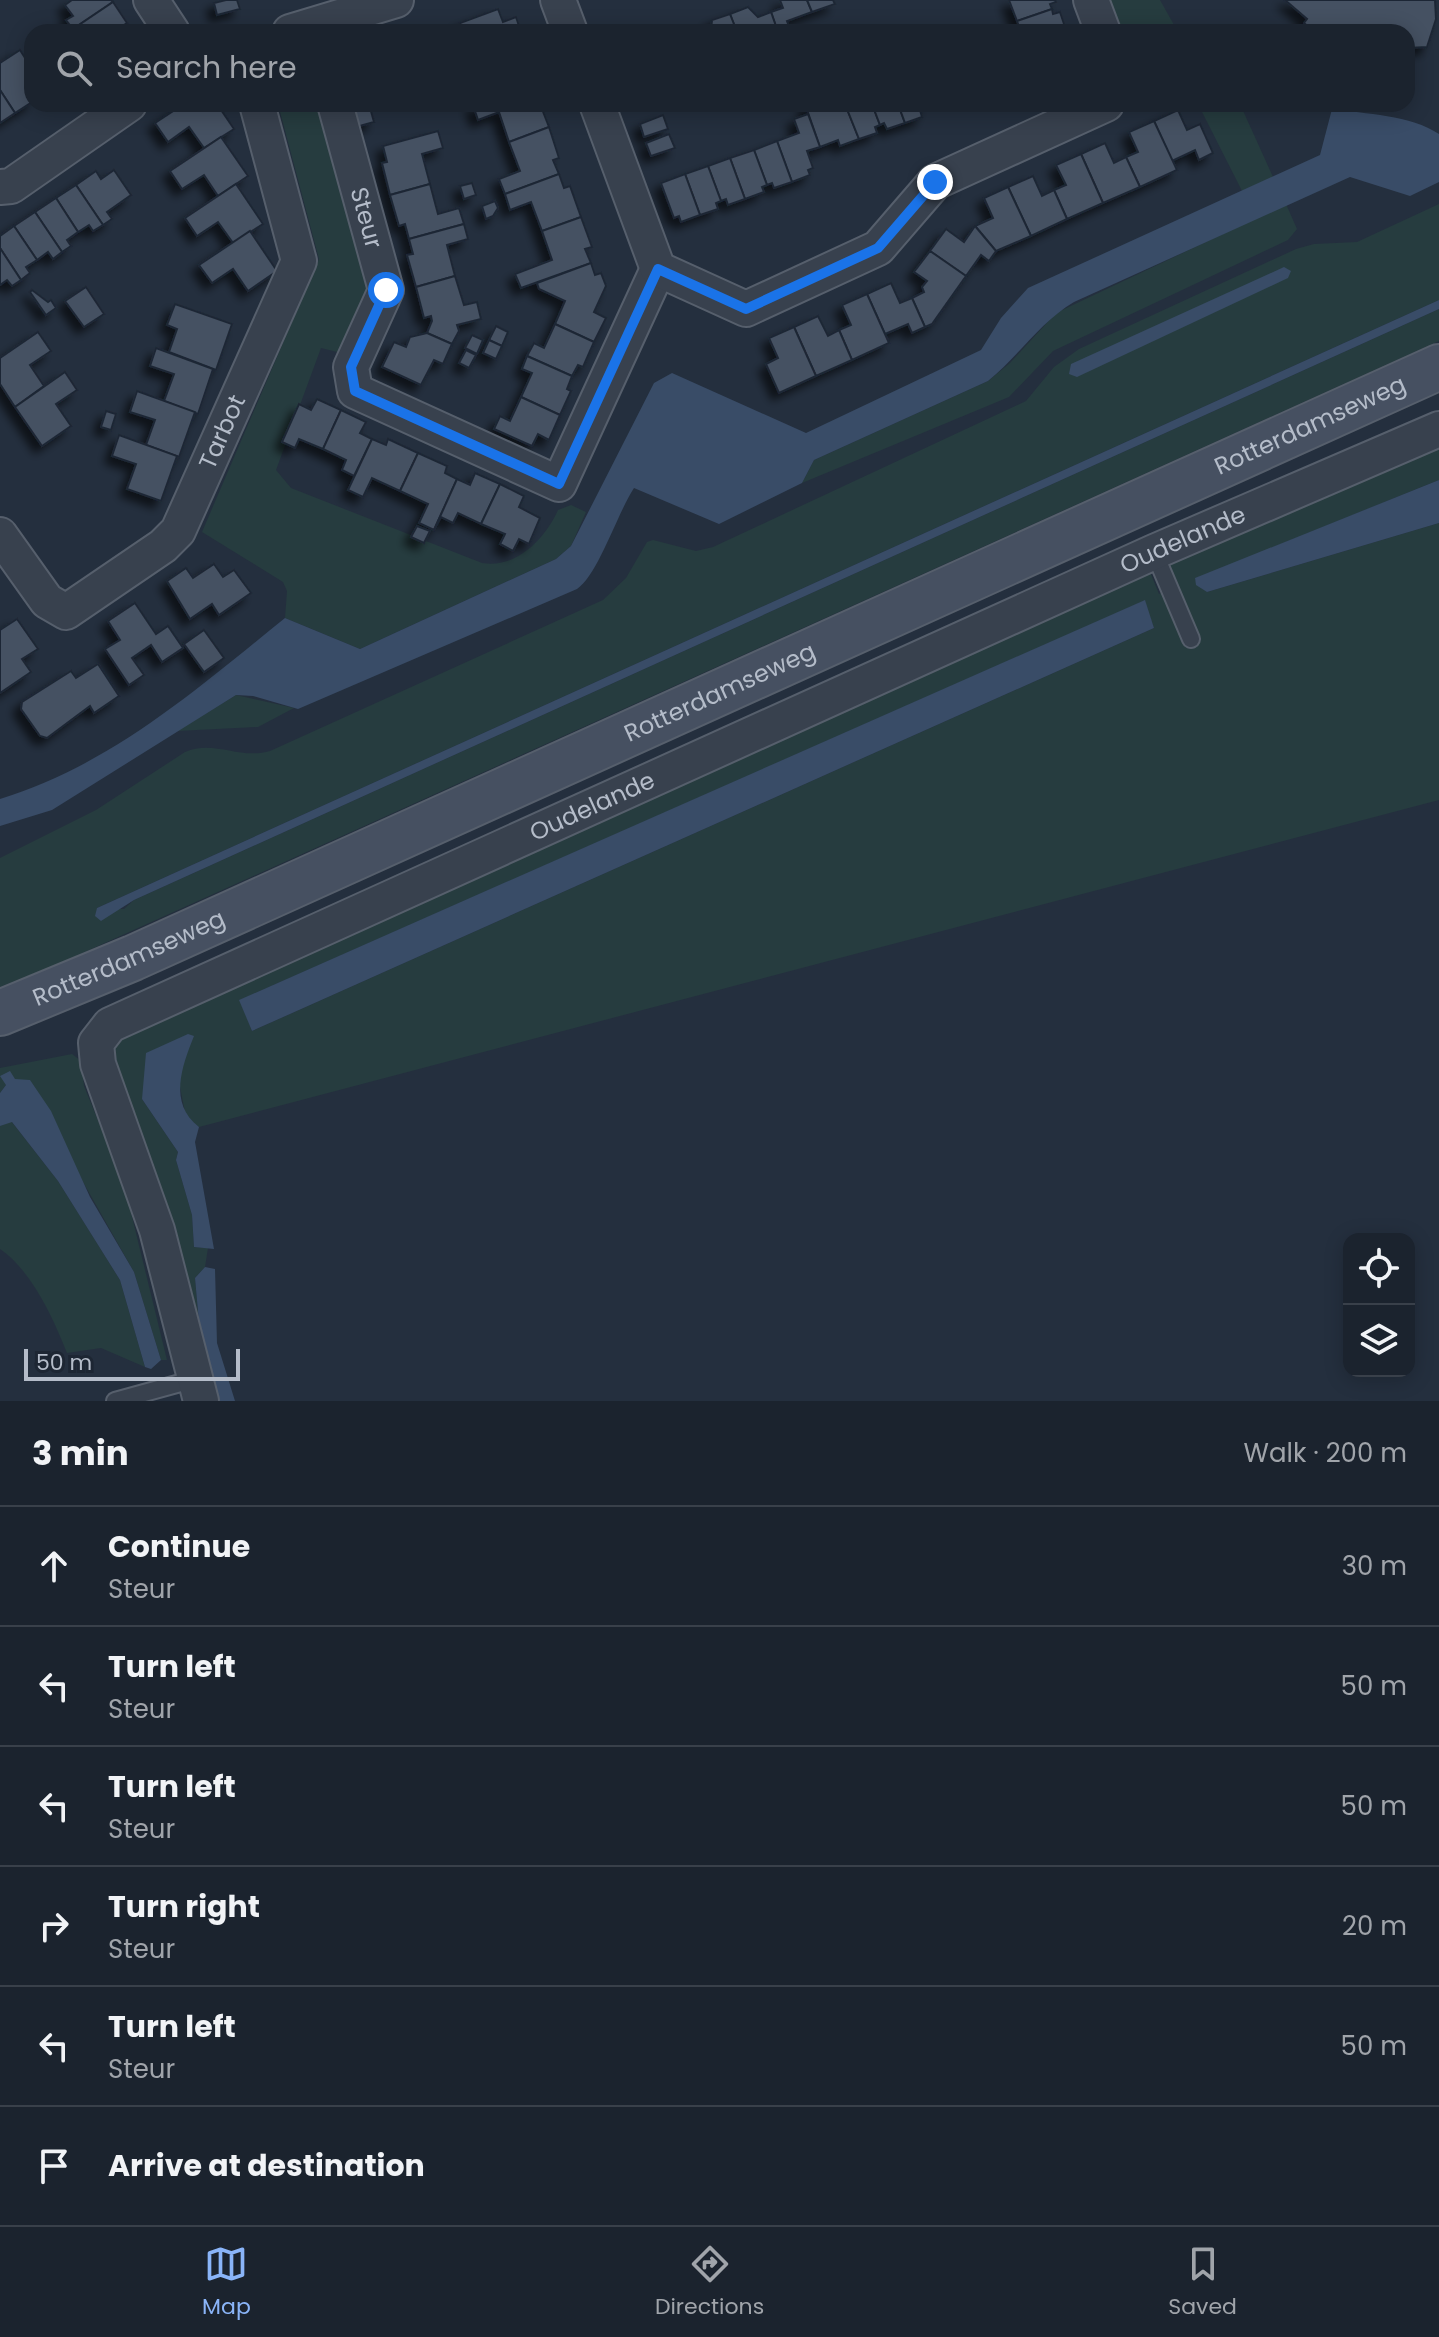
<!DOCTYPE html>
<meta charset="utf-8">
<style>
:root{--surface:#1b232e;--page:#282f3a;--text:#f1f3f6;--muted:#a0a4aa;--line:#39404a;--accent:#8ab4f8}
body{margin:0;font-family:Poppins,sans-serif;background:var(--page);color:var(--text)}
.controls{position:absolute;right:24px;bottom:24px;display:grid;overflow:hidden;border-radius:16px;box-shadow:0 4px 20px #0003}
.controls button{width:72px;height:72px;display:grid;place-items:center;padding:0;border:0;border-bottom:2px solid var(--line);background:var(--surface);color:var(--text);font:40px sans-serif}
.scale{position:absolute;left:24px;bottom:20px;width:216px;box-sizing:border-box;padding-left:8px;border:4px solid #b4bcc9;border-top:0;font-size:22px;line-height:28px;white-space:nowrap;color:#b4bcc9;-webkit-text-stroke:6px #1d2633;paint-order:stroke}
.stop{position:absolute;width:24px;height:24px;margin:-18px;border:6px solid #1a73e8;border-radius:50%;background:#fff}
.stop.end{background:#1a73e8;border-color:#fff;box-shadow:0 2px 8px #0008}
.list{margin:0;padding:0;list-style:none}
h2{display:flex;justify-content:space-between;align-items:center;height:104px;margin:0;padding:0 32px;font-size:34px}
h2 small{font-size:26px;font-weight:400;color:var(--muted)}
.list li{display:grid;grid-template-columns:52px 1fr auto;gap:24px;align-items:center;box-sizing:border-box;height:120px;padding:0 32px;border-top:2px solid var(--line)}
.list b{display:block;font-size:30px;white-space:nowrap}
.list p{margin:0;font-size:26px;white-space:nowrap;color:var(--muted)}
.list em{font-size:26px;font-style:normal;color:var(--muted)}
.icon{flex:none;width:44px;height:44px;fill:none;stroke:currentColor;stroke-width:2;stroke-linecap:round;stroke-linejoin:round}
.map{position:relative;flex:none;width:1439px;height:1401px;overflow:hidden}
.search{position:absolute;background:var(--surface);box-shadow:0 4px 20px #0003;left:24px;right:24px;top:24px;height:88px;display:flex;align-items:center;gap:20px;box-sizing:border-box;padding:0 28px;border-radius:24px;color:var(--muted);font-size:30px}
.sheet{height:824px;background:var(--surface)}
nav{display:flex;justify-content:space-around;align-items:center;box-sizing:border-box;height:112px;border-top:2px solid var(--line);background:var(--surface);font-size:22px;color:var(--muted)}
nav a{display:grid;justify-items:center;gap:4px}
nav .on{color:var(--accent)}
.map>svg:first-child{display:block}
.green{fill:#263c3f;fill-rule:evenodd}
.water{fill:#394c67}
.building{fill:#455162;stroke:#1f2835;stroke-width:2;filter:url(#shadow)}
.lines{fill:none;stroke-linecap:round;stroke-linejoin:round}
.lane-casing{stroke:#565f6c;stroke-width:20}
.street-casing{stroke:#565f6c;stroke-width:38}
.secondary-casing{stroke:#565f6c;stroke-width:48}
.lane{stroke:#38414e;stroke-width:16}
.street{stroke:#38414e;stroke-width:34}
.secondary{stroke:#465061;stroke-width:44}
.route{stroke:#1a73e8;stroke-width:10}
.labels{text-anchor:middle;stroke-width:6;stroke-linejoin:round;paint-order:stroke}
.street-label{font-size:24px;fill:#b4bcc9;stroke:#1d2633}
</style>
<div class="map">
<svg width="1439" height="1401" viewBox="0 0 1439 1401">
<defs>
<filter id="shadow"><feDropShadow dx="-7" dy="7" stdDeviation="4" flood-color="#0009"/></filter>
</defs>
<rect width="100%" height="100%" fill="#242f3e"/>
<g class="green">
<path d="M1110,0H1160L1178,32H1121Z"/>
<path d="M278,104H325L370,288L341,353L321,348L276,470L291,488L482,563C516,569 545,539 558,510L571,505L586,512L571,546L556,559L360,649L285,618L287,591L283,582L202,532L319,259Z"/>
<path d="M1198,104H1240L1273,177L1242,191Z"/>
<path d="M1286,204L1297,229L1288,240L1053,351L1009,397L802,483L814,460L988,381L1010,363L1056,313Z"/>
<path d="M1439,204V300L97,908L124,909L134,900L1439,309V341L56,965L0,987V858L96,810L185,752C214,739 239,760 270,751L603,600L626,578L647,542L653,540L696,551L713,547L1026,401L1054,367L1079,349L1296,249L1314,244L1357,242Z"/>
<path d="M1439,442V480L1195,579L1207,592L1439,523V800L199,1127L186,1117L178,1077L142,1099L178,1152L176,1160L192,1215L194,1247L208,1248L205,1267L195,1278L202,1356L105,1059L114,1039L1148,567L1159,594L1177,586L1168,558ZM1144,601L1154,628L252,1031L240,1000Z"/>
<path d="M236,695L294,708L258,727L177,731Z"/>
<path d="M72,1054L81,1061L84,1086L124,1184L167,1360H161L134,1272L74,1166L6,1085L0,1093V1068Z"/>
<path d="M11,1121L58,1181L120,1280L145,1367L101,1348L67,1353C53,1318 32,1271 0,1249V1126Z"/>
</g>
<g class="water">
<path d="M1332,109C1365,114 1411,115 1439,134V182L1410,196L1350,177L1074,302C1040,322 1018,357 988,381L814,460L802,483L719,524L634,488C617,514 598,575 577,589L298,709L253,696L236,695L52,810L0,826V799C111,765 197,689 285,618L360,649L556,559L571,546L654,383L672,373L806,433L981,350L1001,318L1028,288L1320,155Z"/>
<path d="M1284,267L1291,271L1288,278L1077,377L1069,374L1071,364Z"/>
<path d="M1439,300V309L134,900L101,921L95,916L97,908Z"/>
<path d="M1439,480V523L1207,592L1196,585L1195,578Z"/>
<path d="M1145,600L1154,628L252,1031L239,1000Z"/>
<path d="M188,1034L194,1036C182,1066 168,1103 199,1127L195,1142L214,1249L194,1247L192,1215L176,1160L178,1152L142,1099L146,1053Z"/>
<path d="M10,1071L15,1079L30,1080L51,1111L90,1197L134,1272L161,1360L151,1369L145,1367L120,1280L58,1181L12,1122L0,1126V1093L6,1085L0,1076Z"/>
<path d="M205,1267L215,1269L217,1343L235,1401H215L202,1356L195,1278Z"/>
</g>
<g class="building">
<path d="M72,0H111L113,2L73,29L66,20L73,16L65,5Z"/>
<path d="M226,0H237L240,9L217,15L214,3Z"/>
<path d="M780,0H807L812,12L787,21L791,32H778L771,12L783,8Z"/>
<path d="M807,0H833L835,4L812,12Z"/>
<path d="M1009,0H1055L1056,2L1050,4L1052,9L1017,21Z"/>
<path d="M1285,0H1435L1436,19L1427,47L1407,48V32H1343L1331,28L1327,32H1314L1304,23L1307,19Z"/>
<path d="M113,2L127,23L119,28L122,32H74L73,29Z"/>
<path d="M748,7L758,17L771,12L778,32H737L730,14Z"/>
<path d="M498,9L503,22L516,17L521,32H463L460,23Z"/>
<path d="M1052,9L1053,14L1060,12L1066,30L1021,32L1017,21Z"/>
<path d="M730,14L737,32H711L712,20Z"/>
<path d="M20,50L32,69V102L15,113L0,90V63Z"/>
<path d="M0,90L15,113L0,123Z"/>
<path d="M184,104H217L234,129L204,148L189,127L168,142L155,123Z"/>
<path d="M350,104H369L374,122L356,127Z"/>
<path d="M540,104L549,127L509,142L499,112L478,120L473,105Z"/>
<path d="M805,104H821L822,108L845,104L859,139L840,146L838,140L820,147Z"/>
<path d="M845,104H872L880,125L875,127L877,133L859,139Z"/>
<path d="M872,104H898L905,123L887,129L884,123L880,125Z"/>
<path d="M898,104H924L926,108L920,110L922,117L905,123Z"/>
<path d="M1178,110L1187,130L1200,124L1213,153L1199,160L1195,150L1172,161L1154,121Z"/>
<path d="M808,114L820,147L807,151L813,168L808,170L810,175L792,182L777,141L799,133L794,119Z"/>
<path d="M663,115L668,129L644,137L640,124Z"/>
<path d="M1154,121L1177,170L1140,187L1126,157L1138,152L1129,132Z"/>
<path d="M549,127L559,158L553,160L559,174L505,194L499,179L520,171L509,142Z"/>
<path d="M438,131L443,148L422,154L430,184L390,195L382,163L387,162L383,146Z"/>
<path d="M669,134L675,148L651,156L646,143Z"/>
<path d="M221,137L248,176L218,196L204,175L182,189L170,171Z"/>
<path d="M777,141L792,182L774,188L772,183L767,185L754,150Z"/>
<path d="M1105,143L1114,163L1126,157L1140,187L1103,203L1081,154Z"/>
<path d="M754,150L767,185L762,187L764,192L745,199L730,158Z"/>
<path d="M1081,154L1103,203L1067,219L1054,190L1066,185L1056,165Z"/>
<path d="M730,158L745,199L728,205L726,199L721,201L708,166Z"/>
<path d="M708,166L721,201L716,203L718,209L700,215L685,174Z"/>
<path d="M114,170L131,195L107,212L112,219L103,225L76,185L96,171L101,179Z"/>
<path d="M559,174L564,188L570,186L581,217L542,231L531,202L510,210L505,194Z"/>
<path d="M685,174L700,215L681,222L679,216L674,218L661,183Z"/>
<path d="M1033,176L1042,196L1054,190L1067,219L1031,236L1008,187Z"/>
<path d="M472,183L476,195L464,199L460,186Z"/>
<path d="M236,184L263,224L233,243L218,222L197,236L185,218Z"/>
<path d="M430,184L438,214L459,208L464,224L409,239L405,224L399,226L390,195Z"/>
<path d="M76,185L103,225L93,231L89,225L78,232L56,198Z"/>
<path d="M1008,187L1031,236L996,251L975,226L993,218L984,198Z"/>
<path d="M56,198L78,232L67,240L71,246L62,252L35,212Z"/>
<path d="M495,201L498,208L493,216L486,219L482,206Z"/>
<path d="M35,212L62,252L53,259L48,252L37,260L14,226Z"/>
<path d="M581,217L592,247L585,249L591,263L521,288L515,274L552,260L542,231Z"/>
<path d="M464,224L468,239L447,245L455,276L416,287L407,255L413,254L409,239Z"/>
<path d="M14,226L37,260L26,267L30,273L21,280L0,248V236Z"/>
<path d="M975,226L996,251L989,261L981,255L966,276L930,251L946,229L964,242Z"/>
<path d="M250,231L277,271L248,291L233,269L212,283L199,265Z"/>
<path d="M0,248L21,280L12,286L7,280L0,285Z"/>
<path d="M930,251L966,276L932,324L925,327L912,298L924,292L922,287L927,281L914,272Z"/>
<path d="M591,263L595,275L601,273L606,286L594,312L606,318L594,342L555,324L565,301L539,289L537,283Z"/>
<path d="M455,276L464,305L477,302L481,319L457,325L459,331L452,344L427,333L432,321L431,316L424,318L416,287Z"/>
<path d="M891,283L900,303L912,298L925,327L912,333L908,324L885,334L889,343L867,294Z"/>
<path d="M86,287L104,314L84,327L65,301Z"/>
<path d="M32,290L48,302L51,300L56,308L46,315L30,292Z"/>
<path d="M867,294L889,343L852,360L839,330L851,325L842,305Z"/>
<path d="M175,304L232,324L216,370L169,352L177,329L167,325Z"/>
<path d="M818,316L828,336L839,330L852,360L816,376L794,327Z"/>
<path d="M555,324L594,342L583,367L578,365L572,376L527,356L534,343L544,348Z"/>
<path d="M496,326L508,332L502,346L489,340Z"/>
<path d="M794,327L816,376L779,393L766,364L778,358L769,338Z"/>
<path d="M38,332L51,351L30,365L44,386L15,407L0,384V358Z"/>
<path d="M427,333L452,344L443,364L434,360L421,385L382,367L394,342L406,347L410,337Z"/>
<path d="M472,335L483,340L477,354L465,348Z"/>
<path d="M489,340L502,346L496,359L483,353Z"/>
<path d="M156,348L213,369L198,414L164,401L174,374L150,366Z"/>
<path d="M466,350L476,355L469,368L459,363Z"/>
<path d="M527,356L572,376L567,389L571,391L560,415L521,397L532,373L522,369Z"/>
<path d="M65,372L77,390L56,404L71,426L42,446L15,407Z"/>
<path d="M137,391L195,412L179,457L146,445L155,420L130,412Z"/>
<path d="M521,397L560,415L549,440L538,434L532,446L494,429L500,416L510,421Z"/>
<path d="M317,399L341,410L323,449L299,439L295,448L282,442L299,404L311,410Z"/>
<path d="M341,410L366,422L360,433L372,439L354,476L342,470L346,460L323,449Z"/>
<path d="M106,411L116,414L111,430L101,427Z"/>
<path d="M119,435L177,456L161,501L127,489L136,464L112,456Z"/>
<path d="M372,439L386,445L388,439L418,453L400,491L372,478L363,497L348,490Z"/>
<path d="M418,453L447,466L445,473L457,479L434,530L419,523L428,504L400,491Z"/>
<path d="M475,473L500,484L481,524L458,513L453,523L441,517L434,530L457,479L470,485Z"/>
<path d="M500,484L524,496L519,507L540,518L529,544L519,539L513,551L500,544L505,534L481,524Z"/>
<path d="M417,526L430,531L424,543L411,537Z"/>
<path d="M214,564L223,577L234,570L251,593L219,615L212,604L190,619L167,581L186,568L193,578Z"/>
<path d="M135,603L156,634L168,626L183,648L162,662L151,645L132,658L144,675L129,685L105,649L120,640L108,621Z"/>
<path d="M17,619L38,649L22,659L31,672L0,693V630Z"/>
<path d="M204,630L224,658L204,672L184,644Z"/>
<path d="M98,664L119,696L94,713L90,706L47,738L40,736L21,709L22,702L71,671L76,678Z"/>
</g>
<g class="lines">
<defs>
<g id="lane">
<path d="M1154,552L1191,639"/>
<path d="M115,1401L195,1379"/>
</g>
<g id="street">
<path d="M151,0L172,32"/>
<path d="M558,0L570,32"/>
<path d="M1091,0L1103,32"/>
<path d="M290,32L396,0"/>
<path id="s1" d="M335,104L386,290L351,367L355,391L559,484L658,269"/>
<path d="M597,104L658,269L746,309L878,248L935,182L1106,104"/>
<path d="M0,187L11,186L129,104"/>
<path id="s2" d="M0,535L47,601L66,612L163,546L178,531L299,261L257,104"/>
<path id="s3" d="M201,1401L157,1230L98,1064L96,1043L110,1025L1154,552L1439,429"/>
</g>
<g id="secondary">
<path id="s4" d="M0,1013L133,958L1439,367"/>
</g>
</defs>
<use href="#lane" class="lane-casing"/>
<use href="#street" class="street-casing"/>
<use href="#secondary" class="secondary-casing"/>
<use href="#lane" class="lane"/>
<use href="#street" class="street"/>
<use href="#secondary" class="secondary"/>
</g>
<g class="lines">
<path class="route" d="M386,290L351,367L355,391L559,484L658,269L746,309L878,248L935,182"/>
</g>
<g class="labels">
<g class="street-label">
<text dy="8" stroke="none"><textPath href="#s1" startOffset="118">Steur</textPath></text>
<text dy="8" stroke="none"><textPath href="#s4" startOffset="1436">Rotterdamseweg</textPath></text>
<text dy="8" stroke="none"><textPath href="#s2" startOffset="350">Tarbot</textPath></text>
<text dy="8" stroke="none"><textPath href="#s3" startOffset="1574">Oudelande</textPath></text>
<text dy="8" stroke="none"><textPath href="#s4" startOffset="788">Rotterdamseweg</textPath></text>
<text dy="8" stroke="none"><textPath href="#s3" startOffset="926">Oudelande</textPath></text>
<text dy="8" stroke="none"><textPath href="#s4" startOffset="140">Rotterdamseweg</textPath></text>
</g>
</g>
</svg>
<div class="controls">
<button><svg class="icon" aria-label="locate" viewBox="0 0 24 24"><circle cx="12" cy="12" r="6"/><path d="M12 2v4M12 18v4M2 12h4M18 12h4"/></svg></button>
<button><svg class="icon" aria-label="layers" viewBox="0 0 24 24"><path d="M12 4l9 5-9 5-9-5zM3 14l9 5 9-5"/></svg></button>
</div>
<div class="scale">50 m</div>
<div class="stop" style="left:386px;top:290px"></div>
<div class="stop end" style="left:935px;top:182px"></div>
<div class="search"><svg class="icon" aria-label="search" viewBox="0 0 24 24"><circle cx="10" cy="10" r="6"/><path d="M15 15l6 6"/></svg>Search here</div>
</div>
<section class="sheet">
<h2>3 min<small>Walk · 200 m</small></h2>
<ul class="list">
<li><svg class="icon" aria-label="ahead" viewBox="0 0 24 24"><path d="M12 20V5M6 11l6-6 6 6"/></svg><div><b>Continue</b><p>Steur</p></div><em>30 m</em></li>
<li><svg class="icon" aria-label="left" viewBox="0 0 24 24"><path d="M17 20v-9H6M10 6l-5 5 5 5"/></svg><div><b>Turn left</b><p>Steur</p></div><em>50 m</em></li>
<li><svg class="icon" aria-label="left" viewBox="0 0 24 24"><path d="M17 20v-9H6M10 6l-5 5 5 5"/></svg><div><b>Turn left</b><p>Steur</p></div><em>50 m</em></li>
<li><svg class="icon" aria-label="right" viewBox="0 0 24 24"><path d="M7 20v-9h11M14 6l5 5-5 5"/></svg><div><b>Turn right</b><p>Steur</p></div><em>20 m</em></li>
<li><svg class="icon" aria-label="left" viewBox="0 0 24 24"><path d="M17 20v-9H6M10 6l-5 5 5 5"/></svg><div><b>Turn left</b><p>Steur</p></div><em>50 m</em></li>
<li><svg class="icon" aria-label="arrive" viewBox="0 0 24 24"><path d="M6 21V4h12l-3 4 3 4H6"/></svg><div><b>Arrive at destination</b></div></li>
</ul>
</section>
<nav>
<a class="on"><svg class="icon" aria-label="map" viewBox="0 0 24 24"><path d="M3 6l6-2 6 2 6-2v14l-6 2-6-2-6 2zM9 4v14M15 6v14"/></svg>Map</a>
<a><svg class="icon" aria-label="directions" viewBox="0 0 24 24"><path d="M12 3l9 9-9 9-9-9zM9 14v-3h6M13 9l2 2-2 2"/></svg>Directions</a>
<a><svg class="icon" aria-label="saved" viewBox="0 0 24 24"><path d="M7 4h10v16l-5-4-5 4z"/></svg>Saved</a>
</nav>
